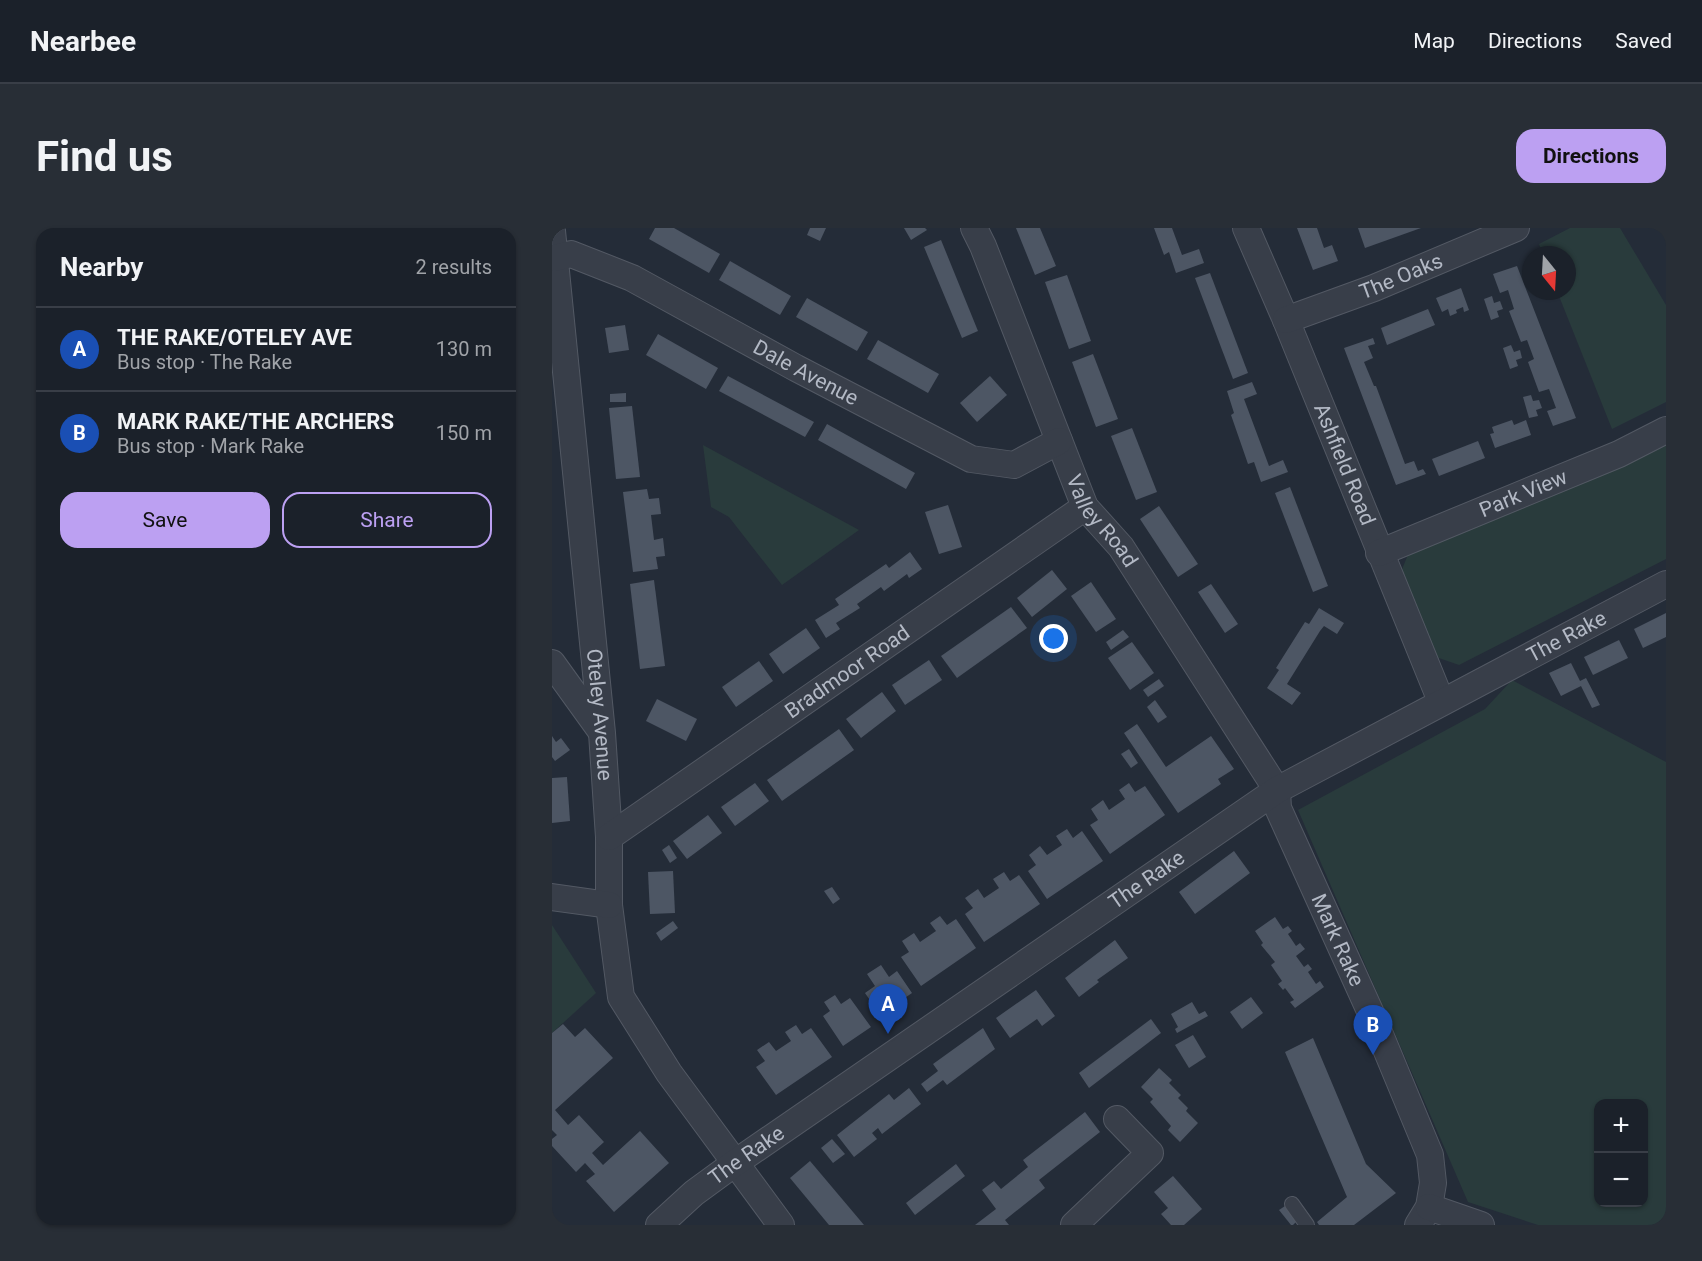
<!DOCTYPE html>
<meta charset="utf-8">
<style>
:root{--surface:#1b212a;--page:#282e36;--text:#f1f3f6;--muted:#a0a3a8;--line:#393e47;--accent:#bca0f2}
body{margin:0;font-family:Roboto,sans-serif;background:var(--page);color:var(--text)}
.controls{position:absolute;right:18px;bottom:18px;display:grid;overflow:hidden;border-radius:12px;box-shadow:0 2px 4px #0004}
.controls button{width:54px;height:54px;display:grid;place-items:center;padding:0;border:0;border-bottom:2px solid var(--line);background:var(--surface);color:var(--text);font:30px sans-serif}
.compass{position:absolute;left:970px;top:18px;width:54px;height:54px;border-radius:50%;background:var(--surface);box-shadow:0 2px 4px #0004;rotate:162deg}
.you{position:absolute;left:502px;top:411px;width:21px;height:21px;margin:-15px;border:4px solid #fff;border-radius:50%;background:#1a73e8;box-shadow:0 0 0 9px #1a73e833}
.badge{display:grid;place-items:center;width:39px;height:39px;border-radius:50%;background:var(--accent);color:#fff;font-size:20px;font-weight:700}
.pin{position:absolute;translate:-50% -50px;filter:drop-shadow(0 2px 3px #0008)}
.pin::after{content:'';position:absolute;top:32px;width:21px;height:18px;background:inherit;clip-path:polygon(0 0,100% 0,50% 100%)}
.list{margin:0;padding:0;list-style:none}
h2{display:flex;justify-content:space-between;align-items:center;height:78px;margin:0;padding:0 24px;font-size:26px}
h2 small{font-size:20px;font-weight:400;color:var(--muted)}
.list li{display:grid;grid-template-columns:39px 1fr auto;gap:18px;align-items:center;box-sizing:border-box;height:84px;padding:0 24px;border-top:2px solid var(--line)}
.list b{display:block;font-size:22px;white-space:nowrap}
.list p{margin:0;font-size:20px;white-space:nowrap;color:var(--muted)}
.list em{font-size:20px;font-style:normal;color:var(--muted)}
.actions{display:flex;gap:12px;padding:18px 24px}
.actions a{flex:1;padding:14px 0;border:2px solid var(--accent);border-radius:18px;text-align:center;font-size:21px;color:var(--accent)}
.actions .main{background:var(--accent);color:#111}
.map{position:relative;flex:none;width:1114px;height:997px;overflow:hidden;border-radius:18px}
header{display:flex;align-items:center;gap:36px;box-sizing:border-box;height:84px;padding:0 30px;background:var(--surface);border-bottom:2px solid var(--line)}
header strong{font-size:28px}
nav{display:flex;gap:33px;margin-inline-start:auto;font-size:21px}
.intro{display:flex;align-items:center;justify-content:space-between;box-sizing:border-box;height:144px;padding:0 36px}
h1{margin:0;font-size:42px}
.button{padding:15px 27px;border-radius:18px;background:var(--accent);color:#111;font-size:21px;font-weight:700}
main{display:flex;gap:36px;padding:0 36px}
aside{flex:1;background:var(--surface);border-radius:18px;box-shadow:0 2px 4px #0004}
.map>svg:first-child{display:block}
.green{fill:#293b3c;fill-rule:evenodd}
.building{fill:#4d5664}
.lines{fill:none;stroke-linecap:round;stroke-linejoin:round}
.service-casing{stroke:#535964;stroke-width:16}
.minor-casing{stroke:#535964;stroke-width:28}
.service{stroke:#383e49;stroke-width:14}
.minor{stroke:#383e49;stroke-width:26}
.labels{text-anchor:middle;stroke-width:5;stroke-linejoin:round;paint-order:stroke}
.street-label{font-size:21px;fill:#b3b9c5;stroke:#1d232e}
</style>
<header>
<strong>Nearbee</strong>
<nav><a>Map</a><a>Directions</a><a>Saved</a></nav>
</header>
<div class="intro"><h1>Find us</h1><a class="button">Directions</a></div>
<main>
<aside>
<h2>Nearby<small>2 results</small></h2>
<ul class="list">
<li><span class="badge" style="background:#1a4fb4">A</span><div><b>THE RAKE/OTELEY AVE</b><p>Bus stop · The Rake</p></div><em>130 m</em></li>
<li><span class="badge" style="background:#1a4fb4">B</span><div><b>MARK RAKE/THE ARCHERS</b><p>Bus stop · Mark Rake</p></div><em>150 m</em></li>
</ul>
<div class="actions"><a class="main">Save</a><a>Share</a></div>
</aside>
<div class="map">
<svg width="1114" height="997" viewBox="0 0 1114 997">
<rect width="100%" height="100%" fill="#242c38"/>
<g class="green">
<path d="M1018,0H1068L1114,77V174L1060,201L1005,63H1015V27H991L987,16Z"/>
<path d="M1114,215V331L907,437L881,428L849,344L857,324Z"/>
<path d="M151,217L307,302L230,357L177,289L159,279Z"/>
<path d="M960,452L1114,534V997H986L916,974L746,582L933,481ZM1046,876H1092V974H1046Z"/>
<path d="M0,697L44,765L0,805Z"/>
</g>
<g class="building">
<path d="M103,0H122L168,26L157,45L97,11Z"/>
<path d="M258,0H274L268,13L255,7Z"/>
<path d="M352,0H373L375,2L359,12Z"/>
<path d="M464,0H488L504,38L483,47Z"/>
<path d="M602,0H620L630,27L647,21L652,35L624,45L617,24L612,27Z"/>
<path d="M745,0H765L772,20L780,17L786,33L761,42Z"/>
<path d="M806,0H869L813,20Z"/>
<path d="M389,12L426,103L410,110L372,19Z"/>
<path d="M178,33L239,68L228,87L167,52Z"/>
<path d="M965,38L1024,190L1001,198L995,183L1004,180L997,161L987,164L976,134L982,131L975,112L969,114L957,83L962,81L956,62L948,65L941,46Z"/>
<path d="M658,45L696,145L681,151L643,50Z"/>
<path d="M515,47L539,113L517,121L493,54Z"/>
<path d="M909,60L917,82L912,84L911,79L904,82L905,85L898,88L896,81L890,84L884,70Z"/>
<path d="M940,68L942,75L948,73L951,81L945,83L947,89L939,92L932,71Z"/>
<path d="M255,70L316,104L305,123L244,89Z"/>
<path d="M876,81L883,97L835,117L829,100Z"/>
<path d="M73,97L77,122L57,125L53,100Z"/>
<path d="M106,106L166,140L154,161L94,127Z"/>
<path d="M821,110L823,116L816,118L821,130L812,134L822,158H824L853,236L862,233L866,243L871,241L874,246L844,257L792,120Z"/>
<path d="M326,112L387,146L376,165L315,131Z"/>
<path d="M959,117L962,124L968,122L970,130L964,132L966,138L958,141L951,120Z"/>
<path d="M541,126L566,191L544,199L520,134Z"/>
<path d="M176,148L262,194L253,209L167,163Z"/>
<path d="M438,148L455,167L425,194L408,175Z"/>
<path d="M700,154L705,166L692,171L717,238L731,232L736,244L709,254L702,234L696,236L679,187L682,185L675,163Z"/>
<path d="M74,165V174H58V166Z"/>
<path d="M979,167L981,173L987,172L990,180L984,182L986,188L977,190L971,169Z"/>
<path d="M80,178L88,249L64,251L57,180Z"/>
<path d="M960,192L962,197L974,192L979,207L943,220L938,206L942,205L940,199Z"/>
<path d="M275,196L363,245L354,261L266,212Z"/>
<path d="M580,200L605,264L584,272L559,208Z"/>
<path d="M926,213L933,230L887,248L880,231Z"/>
<path d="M738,259L776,358L761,364L723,265Z"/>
<path d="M95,261L97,271L107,270L109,286L99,287L102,312L111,310L113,328L104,329L106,341L81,344L71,264Z"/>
<path d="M396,277L410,319L387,326L373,284Z"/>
<path d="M607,278L646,336L626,349L588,291Z"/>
<path d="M358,324L370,341L357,350L355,346L332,363L329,359L305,376L308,380L284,395L288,401L274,410L263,392L287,377L283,371L334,336L337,340Z"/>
<path d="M500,342L515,361L480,389L465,370Z"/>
<path d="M102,352L113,438L88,441L78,356Z"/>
<path d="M539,354L564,391L544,404L519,368Z"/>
<path d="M659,356L686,396L673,405L646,364Z"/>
<path d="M459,379L475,400L405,450L389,428Z"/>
<path d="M767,380L792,395L785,406L772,398L768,403L735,456L749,465L740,477L715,460L727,442L724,440L753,394L757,396Z"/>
<path d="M1114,385V409L1091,420L1082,401Z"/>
<path d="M254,400L268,420L231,446L217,426Z"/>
<path d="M571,402L577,409L559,422L554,414Z"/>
<path d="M1067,412L1076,430L1041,447L1032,429Z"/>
<path d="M580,414L602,445L578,462L556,430Z"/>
<path d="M377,432L390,452L353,477L340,457Z"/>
<path d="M207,433L221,453L184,479L170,459Z"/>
<path d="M1019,435L1028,453L1034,450L1048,477L1040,480L1029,458L1009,468L997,445Z"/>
<path d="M607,451L612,458L596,469L591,462Z"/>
<path d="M330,464L344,483L309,510L294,491Z"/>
<path d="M105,471L145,491L134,513L94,493Z"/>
<path d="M603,472L615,489L606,495L595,479Z"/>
<path d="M585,496L614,539L659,508L682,541L666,551L669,556L626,585L572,505Z"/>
<path d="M287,501L302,522L230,573L215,552Z"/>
<path d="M0,508L4,514L9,510L18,522L3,533L0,529Z"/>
<path d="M577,521L586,535L579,540L569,526Z"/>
<path d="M15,549L18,593L0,595V550Z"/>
<path d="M203,555L217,573L183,598L169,579Z"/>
<path d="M577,555L583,564L593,558L613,587L558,626L538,597L546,592L539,581L551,572L557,582L573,571L567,562Z"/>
<path d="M156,587L170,605L135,631L121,613Z"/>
<path d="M515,601L521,610L530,603L551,633L495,671L476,643L484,637L477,627L488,618L495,627L510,617L504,608Z"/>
<path d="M117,617L125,630L118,635L110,622Z"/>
<path d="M682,623L698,645L643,686L627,664Z"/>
<path d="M121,643L123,685L98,686L96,644Z"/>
<path d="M452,644L458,653L467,647L488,676L432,714L413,686L421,680L413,670L426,661L432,670L447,660L441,651Z"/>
<path d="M280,659L288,671L281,676L272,663Z"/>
<path d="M388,688L395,697L404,691L424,720L369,758L349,729L357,724L350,713L362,705L368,714L384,703L378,695Z"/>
<path d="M723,689L731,701L736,698L740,703L736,706L744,718L748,715L753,721L744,728L752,739L756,736L760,741L756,744L764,756L768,753L772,759L743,780L738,774L742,772L733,760L731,762L726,756L730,753L719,737L723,734L709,717L711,715L703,703Z"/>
<path d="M121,693L126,700L109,713L104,705Z"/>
<path d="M563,712L576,730L545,752L547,754L527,769L513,750Z"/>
<path d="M329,737L337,749L345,743L360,765L328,787L313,765L323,758L315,746Z"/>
<path d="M484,762L503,788L490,798L485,791L458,810L444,790Z"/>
<path d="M283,767L289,776L298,770L319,799L291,818L271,788L278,783L272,774Z"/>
<path d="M699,769L711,785L690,801L678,784Z"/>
<path d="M640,774L647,786L653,783L656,788L625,805L623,801L626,799L619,786Z"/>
<path d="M599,791L609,805L537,860L527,845Z"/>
<path d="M11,796L23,809L33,800L61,830L3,882L16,897L27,887L52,914L40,925L51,937L88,903L117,935L62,984L34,953L43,946L33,935L24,944L0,918V911L5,907L0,902V805Z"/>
<path d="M244,797L250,806L259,800L280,829L224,867L204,839L213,833L205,822L217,814L224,823L239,813L233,804Z"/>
<path d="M431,800L443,821L395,857L391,852L375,864L369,856L386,843L381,836Z"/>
<path d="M641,807L654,829L637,840L623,817Z"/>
<path d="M761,810L814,936L844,965L802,997H767L765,994L795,969L733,824Z"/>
<path d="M607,840L620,852L617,855L629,867L626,870L636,880L634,883L646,895L628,914L616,902L619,898L598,874L601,871L589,859Z"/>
<path d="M357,860L369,876L330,906L326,900L320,905L325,911L302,929L285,907L337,866L342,872Z"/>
<path d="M533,884L548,904L487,952L493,960L453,992L457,997H423L444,981L430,962L442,953L449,961L476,939L471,932Z"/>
<path d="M280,911L293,926L281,935L269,920Z"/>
<path d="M258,933L269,946L312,997H277L238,950Z"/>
<path d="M404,936L413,948L363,987L354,975Z"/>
<path d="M621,948L650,981L632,997H619L609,986L616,980L602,964Z"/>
<path d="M733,978L745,993L741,997H739L727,982Z"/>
</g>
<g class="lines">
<defs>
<path id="service" d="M740,976L755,997"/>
<g id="minor">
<path id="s1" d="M422,0L431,18L533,279L569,319L725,562L726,580L822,792L878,927L881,955L877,979L866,997"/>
<path id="s2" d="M694,0L734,92L889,473"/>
<path id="s3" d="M0,3L50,505L57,609V677L69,769L117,845L229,997"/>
<path id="s4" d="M3,30L19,26L80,50L244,140L419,231L462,237L507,213"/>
<path id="s5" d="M734,92L822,60L964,0"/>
<path id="s6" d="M827,325L1067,226L1114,202"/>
<path d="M0,435L49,503"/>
<path id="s7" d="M57,609L533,279"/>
<path d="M0,669L57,677"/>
<path d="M877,979L929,997"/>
<path id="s8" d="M107,997L142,965L183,935L725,562L1114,356"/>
<path d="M522,997L598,925L565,891"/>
</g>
</defs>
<use href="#service" class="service-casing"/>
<use href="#minor" class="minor-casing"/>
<use href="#service" class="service"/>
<use href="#minor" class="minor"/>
</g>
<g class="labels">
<g class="street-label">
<text dy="7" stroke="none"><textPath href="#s5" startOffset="123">The Oaks</textPath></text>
<text dy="7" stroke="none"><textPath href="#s4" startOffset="280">Dale Avenue</textPath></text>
<text dy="7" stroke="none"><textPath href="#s2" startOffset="256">Ashfield Road</textPath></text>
<text dy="7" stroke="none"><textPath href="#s6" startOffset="156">Park View</textPath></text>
<text dy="7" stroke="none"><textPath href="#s1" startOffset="321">Valley Road</textPath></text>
<text dy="7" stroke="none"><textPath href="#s8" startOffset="1084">The Rake</textPath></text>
<text dy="7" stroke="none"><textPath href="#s7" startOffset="290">Bradmoor Road</textPath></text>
<text dy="7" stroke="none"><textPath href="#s3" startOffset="486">Oteley Avenue</textPath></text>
<text dy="7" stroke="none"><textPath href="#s8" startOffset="598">The Rake</textPath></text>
<text dy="7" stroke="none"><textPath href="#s1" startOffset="806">Mark Rake</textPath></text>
<text dy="7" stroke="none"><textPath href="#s8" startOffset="112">The Rake</textPath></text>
</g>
</g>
</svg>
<div class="controls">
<button>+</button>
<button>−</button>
</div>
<svg class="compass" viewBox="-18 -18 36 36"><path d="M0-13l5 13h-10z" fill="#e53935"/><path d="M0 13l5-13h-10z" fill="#a0a3a8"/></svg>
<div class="you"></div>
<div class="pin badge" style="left:336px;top:806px;background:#1a4fb4">A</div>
<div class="pin badge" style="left:821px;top:827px;background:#1a4fb4">B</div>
</div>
</main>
